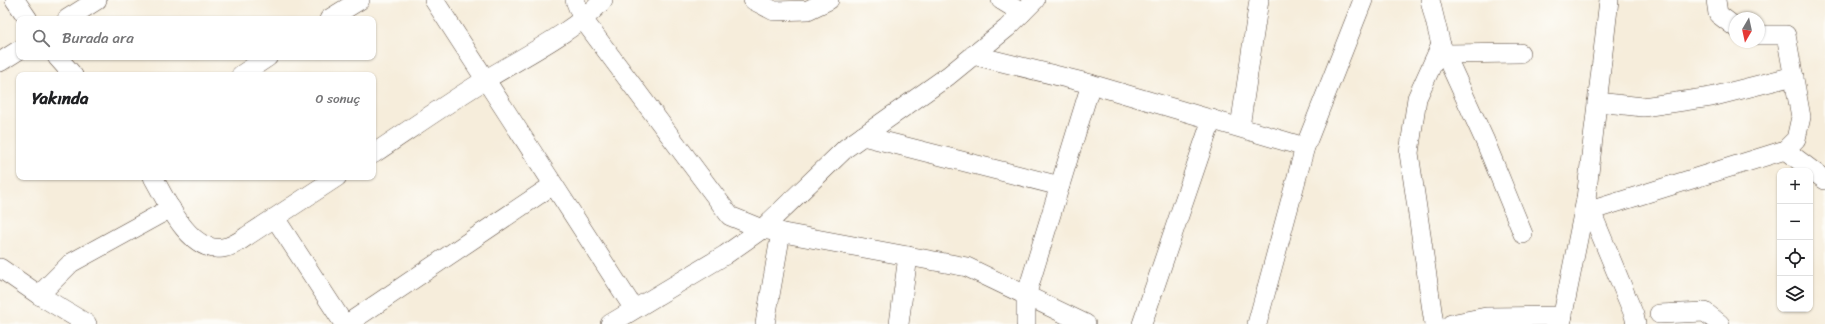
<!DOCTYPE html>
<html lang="tr">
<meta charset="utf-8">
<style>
:root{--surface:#fff;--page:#f6f6f6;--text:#202124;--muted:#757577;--line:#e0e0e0}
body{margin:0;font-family:Sriracha,sans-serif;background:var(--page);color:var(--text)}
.controls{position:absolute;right:12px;bottom:12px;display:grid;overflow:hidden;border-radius:8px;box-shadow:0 1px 3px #0004}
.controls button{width:36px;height:36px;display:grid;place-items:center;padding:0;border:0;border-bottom:1px solid var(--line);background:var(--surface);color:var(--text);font:20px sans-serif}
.compass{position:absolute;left:1729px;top:12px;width:36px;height:36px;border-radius:50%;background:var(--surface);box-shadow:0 1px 3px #0004;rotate:189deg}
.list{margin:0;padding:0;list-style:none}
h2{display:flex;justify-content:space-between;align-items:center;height:52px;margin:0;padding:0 16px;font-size:17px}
h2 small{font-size:13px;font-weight:400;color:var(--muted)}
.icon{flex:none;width:22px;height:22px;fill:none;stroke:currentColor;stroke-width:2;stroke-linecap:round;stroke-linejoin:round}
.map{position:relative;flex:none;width:1825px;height:324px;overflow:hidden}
.search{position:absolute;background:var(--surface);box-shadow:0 1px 3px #0004;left:16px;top:16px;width:360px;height:44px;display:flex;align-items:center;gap:10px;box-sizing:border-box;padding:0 14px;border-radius:8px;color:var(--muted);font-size:15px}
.panel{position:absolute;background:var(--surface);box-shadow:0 1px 3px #0004;left:16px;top:72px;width:360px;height:108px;border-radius:8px}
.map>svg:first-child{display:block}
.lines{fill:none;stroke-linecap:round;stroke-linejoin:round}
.minor-casing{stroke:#57473a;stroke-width:20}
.minor{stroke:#fff;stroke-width:19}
</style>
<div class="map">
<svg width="1825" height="324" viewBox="0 0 1825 324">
<rect width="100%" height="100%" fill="#fdfcf7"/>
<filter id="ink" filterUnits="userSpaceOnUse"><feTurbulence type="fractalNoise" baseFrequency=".025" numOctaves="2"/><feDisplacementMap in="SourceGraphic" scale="8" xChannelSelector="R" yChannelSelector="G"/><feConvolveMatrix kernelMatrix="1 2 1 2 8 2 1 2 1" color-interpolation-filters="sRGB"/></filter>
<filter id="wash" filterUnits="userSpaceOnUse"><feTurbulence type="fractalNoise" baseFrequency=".012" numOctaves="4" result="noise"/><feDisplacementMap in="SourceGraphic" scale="16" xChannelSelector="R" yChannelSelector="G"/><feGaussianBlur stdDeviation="0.9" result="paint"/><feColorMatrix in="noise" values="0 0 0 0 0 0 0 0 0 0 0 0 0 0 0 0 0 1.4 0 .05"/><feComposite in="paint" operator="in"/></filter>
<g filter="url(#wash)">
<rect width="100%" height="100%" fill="#f6eddb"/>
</g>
<g filter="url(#ink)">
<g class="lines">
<defs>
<g id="minor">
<path d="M15,0L28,19"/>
<path d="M434,0L634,309"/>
<path d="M575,0L582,18L730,216L762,229L967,267L1086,324"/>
<path d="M753,0L774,11L808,10L829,0"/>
<path d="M1001,0L1022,13"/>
<path d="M1430,0L1441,45L1485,141L1523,234"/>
<path d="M1716,0L1718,14L1735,27"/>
<path d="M67,19L97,0"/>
<path d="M329,19L360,0"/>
<path d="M1445,54L1520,53"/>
<path d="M973,55L1091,84L1305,147"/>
<path d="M57,57L73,75"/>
<path d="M0,62L19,50"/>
<path d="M241,75L268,57"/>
<path d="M1597,102L1643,107L1711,97L1794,76"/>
<path d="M1240,127L1259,0"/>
<path d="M863,136L1060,186"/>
<path d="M1785,150L1825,180"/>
<path d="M373,154C412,128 450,101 490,77C523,57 578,29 603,0"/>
<path d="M153,177C166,200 189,253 222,248C232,247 240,241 247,236L337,177"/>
<path d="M1586,199L1634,315L1636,324"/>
<path d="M1583,213L1785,150L1796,139L1801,117L1786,35H1759"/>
<path d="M275,218L344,324"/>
<path d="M0,268L39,295L87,324"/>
<path d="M39,295L71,263L171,208"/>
<path d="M1659,314L1705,312L1720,324"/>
<path d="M347,324L553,185"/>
<path d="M610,324L725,255L762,229L846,148L948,76L1007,28L1035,0"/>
<path d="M765,324L781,232"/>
<path d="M899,324L908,256"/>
<path d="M1026,324V296L1091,84"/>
<path d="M1142,324L1212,119"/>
<path d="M1257,324L1305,147L1363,0"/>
<path d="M1434,324L1409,153L1417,98L1441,45"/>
<path d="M1451,324L1486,317L1563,316"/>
<path d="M1561,324L1586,199L1609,0"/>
</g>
</defs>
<use href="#minor" class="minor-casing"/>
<use href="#minor" class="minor"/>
</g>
</g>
</svg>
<div class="controls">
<button>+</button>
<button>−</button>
<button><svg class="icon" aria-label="locate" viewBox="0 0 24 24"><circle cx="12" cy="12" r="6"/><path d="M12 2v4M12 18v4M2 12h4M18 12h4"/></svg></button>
<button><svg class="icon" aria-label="layers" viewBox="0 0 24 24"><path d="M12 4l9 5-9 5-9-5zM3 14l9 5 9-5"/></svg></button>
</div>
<svg class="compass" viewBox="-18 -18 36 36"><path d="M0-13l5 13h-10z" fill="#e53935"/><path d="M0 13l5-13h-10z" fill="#757577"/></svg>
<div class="search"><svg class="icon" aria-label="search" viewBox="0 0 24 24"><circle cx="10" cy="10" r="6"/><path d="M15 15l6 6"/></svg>Burada ara</div>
<section class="panel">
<h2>Yakında<small>0 sonuç</small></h2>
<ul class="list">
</ul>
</section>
</div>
